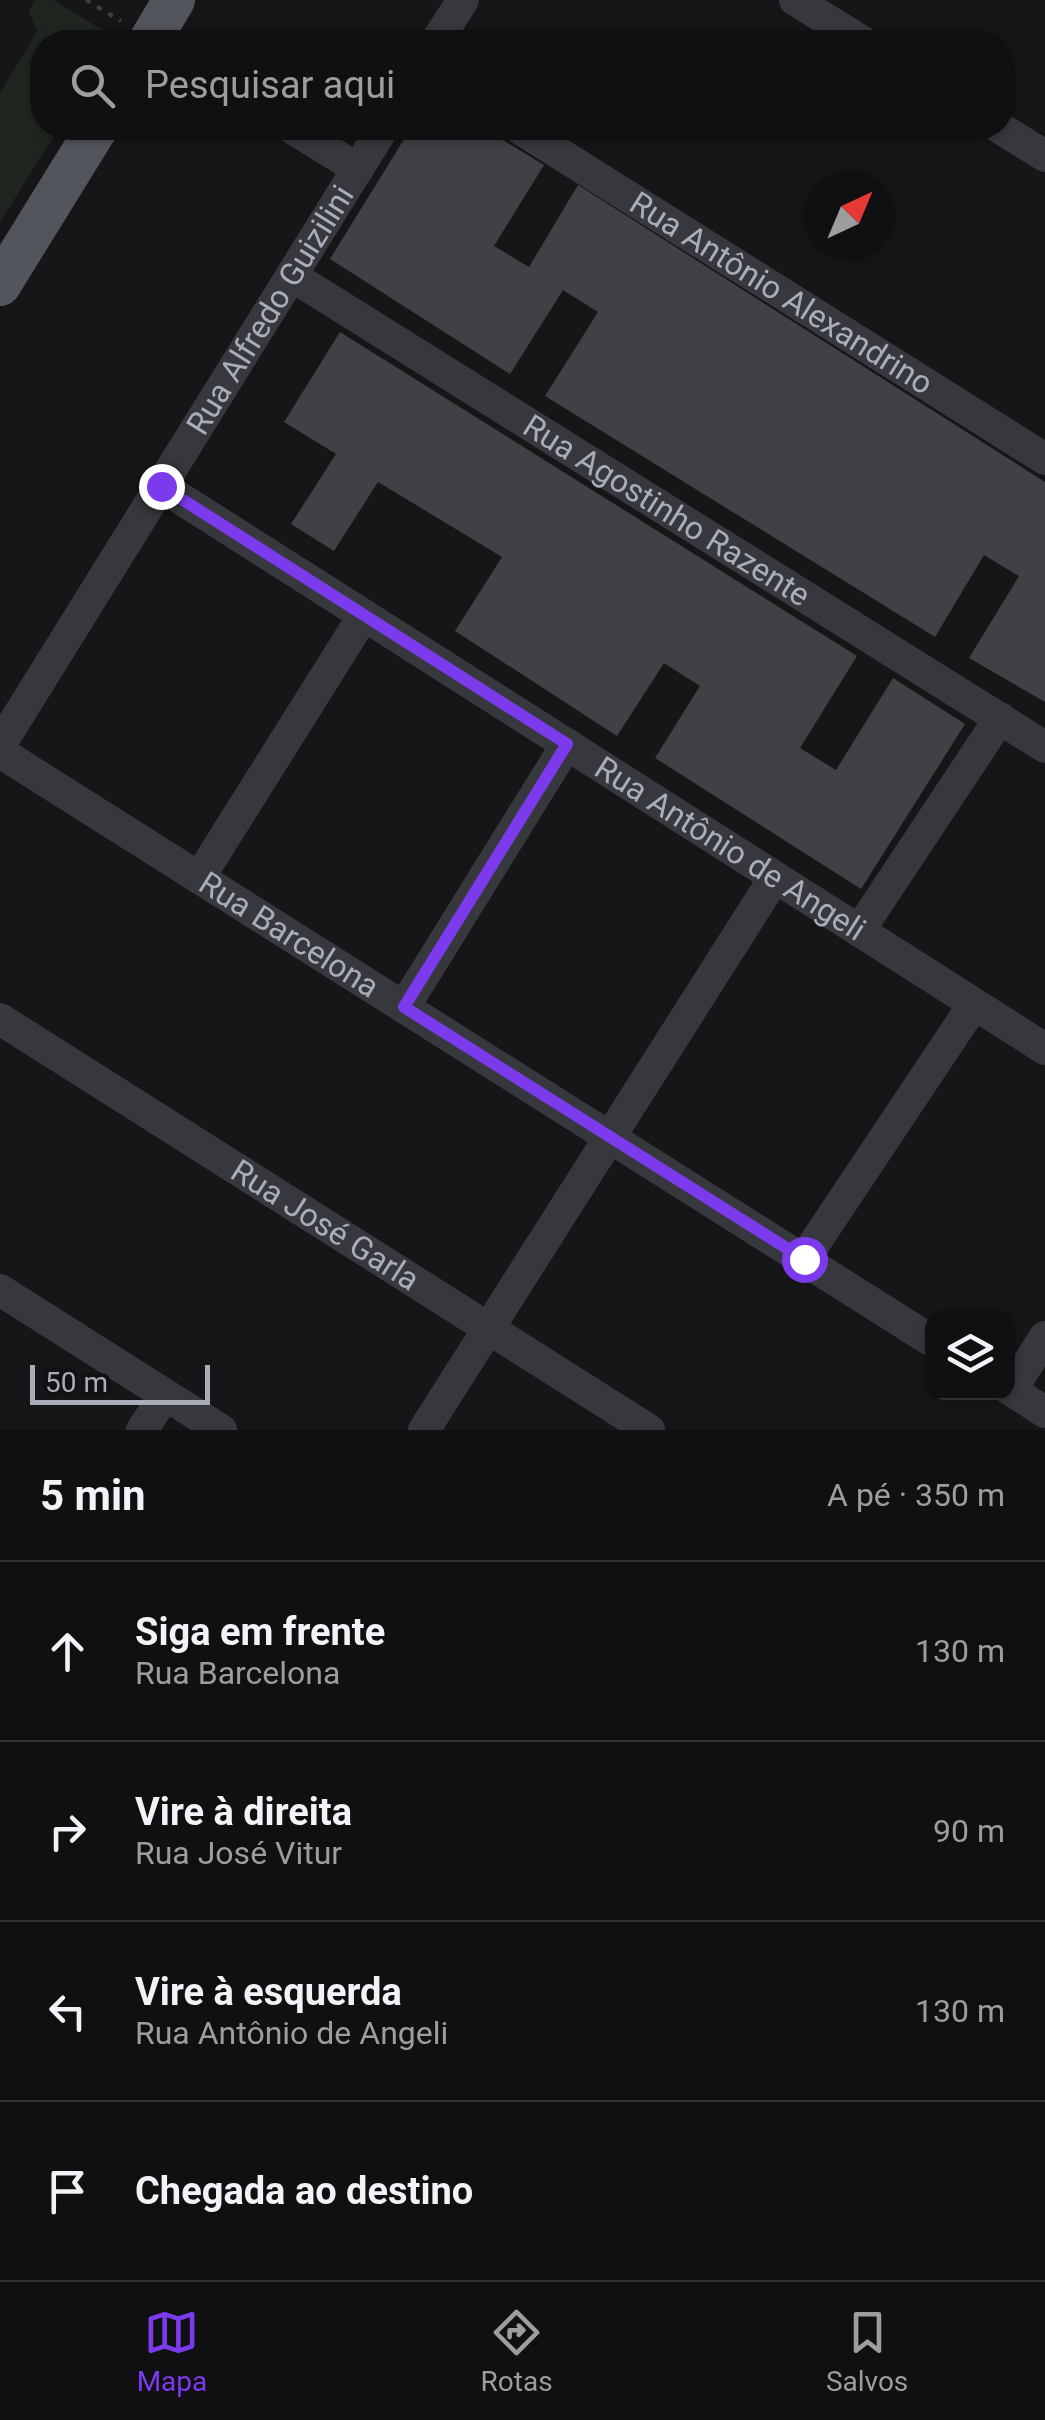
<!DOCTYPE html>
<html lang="pt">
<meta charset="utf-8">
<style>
:root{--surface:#101012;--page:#1e1e20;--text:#f1f3f6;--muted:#9c9d9f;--line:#303032;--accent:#7c3aed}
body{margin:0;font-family:Roboto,sans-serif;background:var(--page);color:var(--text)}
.controls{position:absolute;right:30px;bottom:30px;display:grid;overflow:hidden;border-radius:20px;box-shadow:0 2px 8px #0004}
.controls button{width:90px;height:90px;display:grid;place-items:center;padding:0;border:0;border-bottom:2px solid var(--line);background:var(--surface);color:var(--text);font:50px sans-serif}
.compass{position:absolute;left:805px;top:170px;width:90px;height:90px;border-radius:50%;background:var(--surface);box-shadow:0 2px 8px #0004;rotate:44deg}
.scale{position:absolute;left:30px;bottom:25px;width:180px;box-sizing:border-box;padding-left:10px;border:5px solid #a8adb8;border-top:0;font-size:28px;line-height:35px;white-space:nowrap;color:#a8adb8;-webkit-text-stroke:8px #111113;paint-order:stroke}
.stop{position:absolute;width:30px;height:30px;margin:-22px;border:8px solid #7c3aed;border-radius:50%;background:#fff}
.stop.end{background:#7c3aed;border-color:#fff;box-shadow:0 2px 10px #0008}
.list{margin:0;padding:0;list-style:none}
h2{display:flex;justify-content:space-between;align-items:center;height:130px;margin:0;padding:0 40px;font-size:42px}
h2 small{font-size:32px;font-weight:400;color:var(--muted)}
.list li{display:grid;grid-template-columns:65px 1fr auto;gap:30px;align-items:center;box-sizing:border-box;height:180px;padding:0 40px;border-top:2px solid var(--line)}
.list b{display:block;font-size:38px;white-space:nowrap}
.list p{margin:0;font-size:32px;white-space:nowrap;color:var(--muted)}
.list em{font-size:32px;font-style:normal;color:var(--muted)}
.icon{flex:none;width:55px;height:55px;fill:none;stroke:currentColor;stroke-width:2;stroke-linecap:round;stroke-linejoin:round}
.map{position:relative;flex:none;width:1045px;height:1430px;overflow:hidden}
.search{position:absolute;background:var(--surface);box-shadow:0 2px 8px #0004;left:30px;right:30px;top:30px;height:110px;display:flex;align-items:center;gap:25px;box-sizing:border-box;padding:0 35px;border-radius:40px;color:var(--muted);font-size:38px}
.sheet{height:850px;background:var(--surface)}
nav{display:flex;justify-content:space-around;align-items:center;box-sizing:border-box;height:140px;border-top:2px solid var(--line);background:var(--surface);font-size:28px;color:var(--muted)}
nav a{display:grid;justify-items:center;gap:5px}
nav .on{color:var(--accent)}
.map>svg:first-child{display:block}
.green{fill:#1e261f}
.building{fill:#404145}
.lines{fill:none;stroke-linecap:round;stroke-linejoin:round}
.path{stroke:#3d3f44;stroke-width:4;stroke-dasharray:5 8;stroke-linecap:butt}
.minor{stroke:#37383d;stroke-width:32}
.major{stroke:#53555c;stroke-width:42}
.route{stroke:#7c3aed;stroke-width:12}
.labels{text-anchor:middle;stroke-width:8;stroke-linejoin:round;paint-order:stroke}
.street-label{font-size:32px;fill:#a8adb8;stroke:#111113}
</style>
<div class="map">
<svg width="1045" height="1430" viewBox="0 0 1045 1430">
<rect width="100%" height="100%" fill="#161618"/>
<path class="green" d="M35,0H53L114,37L111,42H42V128H59L0,222V93L37,32L29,11Z"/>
<g class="building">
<path d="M411,128H483L544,165L494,246L529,267L578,185L1045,482V702L969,658L1019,576L984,555L935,637L545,396L598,312L563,290L510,374L330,259Z"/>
<path d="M340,332L857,656L800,748L836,770L893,678L965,724L861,889L655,758L700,686L664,663L617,736L455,631L502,557L378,482L334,551L291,524L336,454L284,422Z"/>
</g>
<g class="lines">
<path class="path" d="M86,0L121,21"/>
<g class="minor">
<path d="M795,0L863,42"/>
<path d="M436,42L463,0"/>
<path d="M292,128L358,169"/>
<path id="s1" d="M519,128L1045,459"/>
<path d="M1000,128L1045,156"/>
<path id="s2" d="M292,276L1045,747"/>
<path id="s3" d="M161,486L1045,1049"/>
<path id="s4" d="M0,745L383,128"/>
<path id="s5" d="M0,752L932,1341"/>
<path d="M199,878L364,615"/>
<path d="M859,931L1000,718"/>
<path d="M404,1007L567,744"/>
<path id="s6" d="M0,1019L649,1430"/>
<path d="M804,1259L974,1004"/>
<path d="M0,1290L221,1430"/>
<path d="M1008,1388L1045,1412"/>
<path d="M1011,1390L1045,1337"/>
<path d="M142,1430L165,1395"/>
<path d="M424,1430L775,877"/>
</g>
<g class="major">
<path d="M149,42L174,0"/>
<path d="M0,285L97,128"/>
</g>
</g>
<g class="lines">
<path class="route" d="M161,486L567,744L404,1007L804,1259"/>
</g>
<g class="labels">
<g class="street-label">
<text dy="11" stroke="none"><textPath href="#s1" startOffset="310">Rua Antônio Alexandrino</textPath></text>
<text dy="11" stroke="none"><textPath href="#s4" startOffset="512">Rua Alfredo Guizilini</textPath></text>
<text dy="11" stroke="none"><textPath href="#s2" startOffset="442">Rua Agostinho Razente</textPath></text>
<text dy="11" stroke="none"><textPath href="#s3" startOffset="675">Rua Antônio de Angeli</textPath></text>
<text dy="11" stroke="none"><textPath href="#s5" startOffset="342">Rua Barcelona</textPath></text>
<text dy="11" stroke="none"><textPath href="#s6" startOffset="385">Rua José Garla</textPath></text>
</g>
</g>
</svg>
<div class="controls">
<button><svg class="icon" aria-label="layers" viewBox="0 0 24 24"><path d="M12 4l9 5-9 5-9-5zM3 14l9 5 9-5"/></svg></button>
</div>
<svg class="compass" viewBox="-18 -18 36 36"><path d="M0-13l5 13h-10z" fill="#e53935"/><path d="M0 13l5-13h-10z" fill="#9c9d9f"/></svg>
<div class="scale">50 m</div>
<div class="stop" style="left:804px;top:1259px"></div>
<div class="stop end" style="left:161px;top:486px"></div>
<div class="search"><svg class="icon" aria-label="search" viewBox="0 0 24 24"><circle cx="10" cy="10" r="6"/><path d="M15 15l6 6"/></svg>Pesquisar aqui</div>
</div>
<section class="sheet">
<h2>5 min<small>A pé · 350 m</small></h2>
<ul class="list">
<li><svg class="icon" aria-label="ahead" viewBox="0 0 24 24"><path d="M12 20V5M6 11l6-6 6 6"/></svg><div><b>Siga em frente</b><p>Rua Barcelona</p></div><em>130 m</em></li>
<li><svg class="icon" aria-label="right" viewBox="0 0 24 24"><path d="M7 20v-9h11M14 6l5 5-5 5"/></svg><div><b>Vire à direita</b><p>Rua José Vitur</p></div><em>90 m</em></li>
<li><svg class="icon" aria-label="left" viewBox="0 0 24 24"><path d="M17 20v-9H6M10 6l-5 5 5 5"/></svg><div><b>Vire à esquerda</b><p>Rua Antônio de Angeli</p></div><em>130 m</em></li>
<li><svg class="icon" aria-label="arrive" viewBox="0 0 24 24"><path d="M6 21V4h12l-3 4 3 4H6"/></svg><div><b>Chegada ao destino</b></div></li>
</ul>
</section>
<nav>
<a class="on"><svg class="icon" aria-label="map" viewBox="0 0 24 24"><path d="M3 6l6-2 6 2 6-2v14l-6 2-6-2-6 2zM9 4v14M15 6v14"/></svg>Mapa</a>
<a><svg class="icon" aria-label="directions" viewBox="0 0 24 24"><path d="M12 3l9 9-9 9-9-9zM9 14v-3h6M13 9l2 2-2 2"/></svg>Rotas</a>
<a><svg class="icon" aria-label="saved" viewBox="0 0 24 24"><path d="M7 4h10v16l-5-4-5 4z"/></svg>Salvos</a>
</nav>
